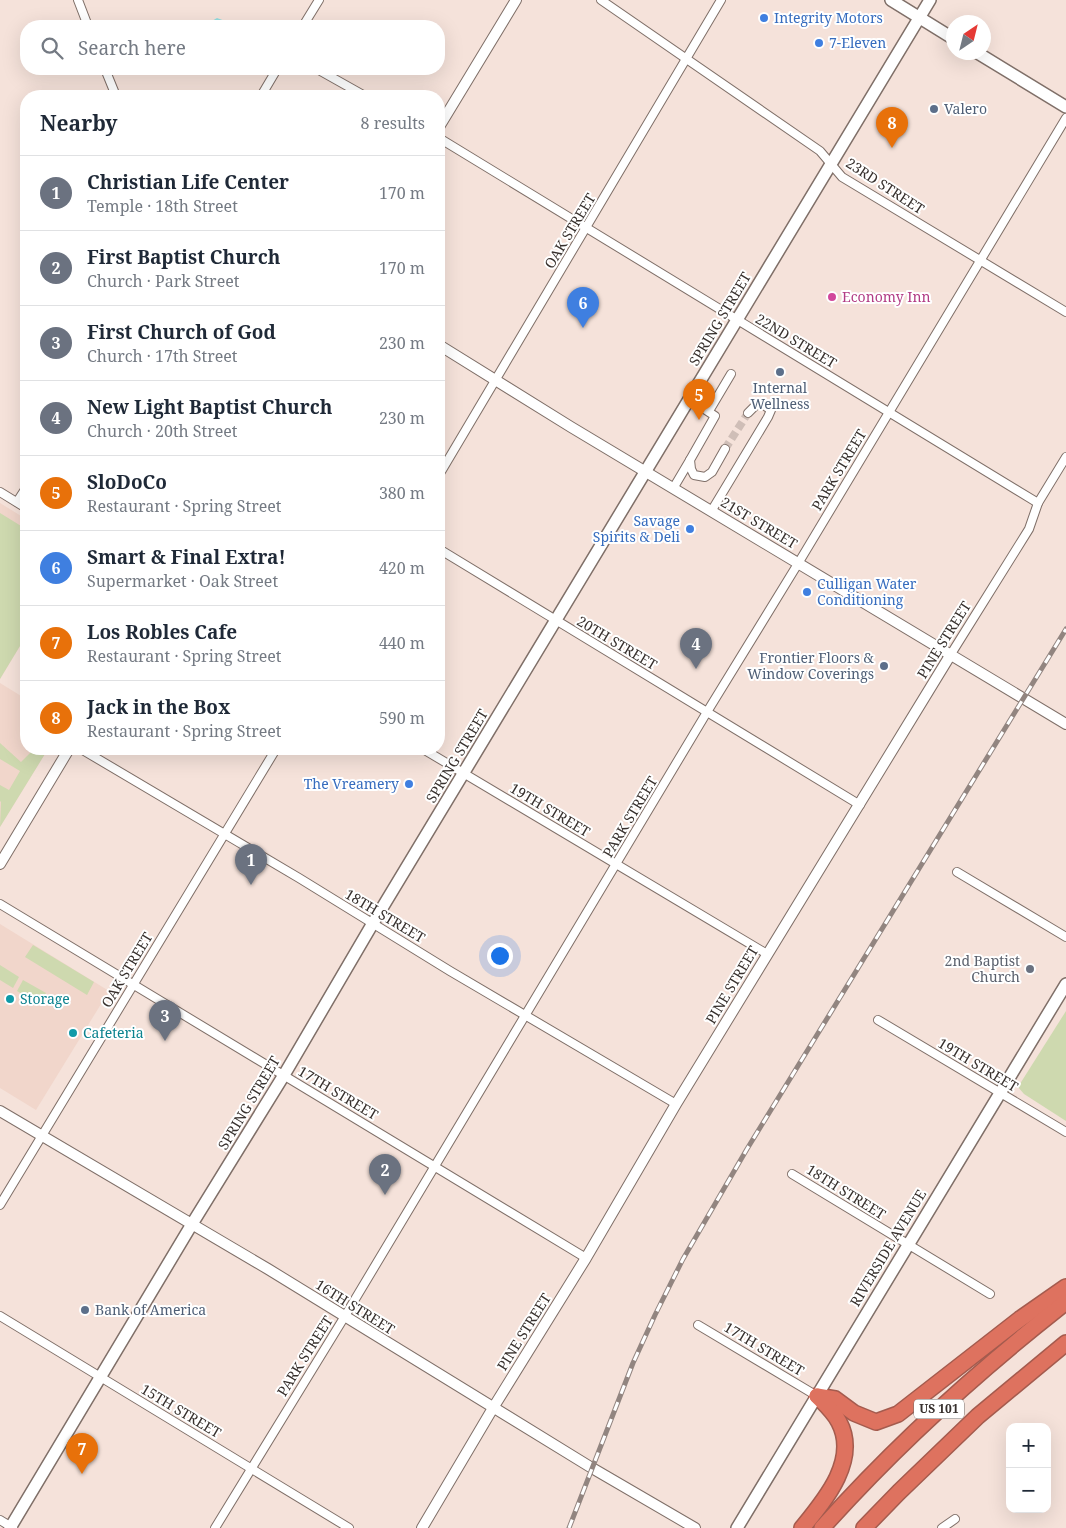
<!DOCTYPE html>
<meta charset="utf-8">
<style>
:root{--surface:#fff;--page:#f6f6f7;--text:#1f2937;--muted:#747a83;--line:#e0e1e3;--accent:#0b8043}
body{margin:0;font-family:"Noto Serif",serif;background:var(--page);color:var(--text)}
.controls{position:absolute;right:15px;bottom:15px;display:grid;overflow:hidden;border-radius:10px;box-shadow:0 5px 20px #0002}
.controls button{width:45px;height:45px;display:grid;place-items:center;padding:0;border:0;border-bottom:1px solid var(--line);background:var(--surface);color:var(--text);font:25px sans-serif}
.compass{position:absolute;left:946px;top:15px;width:45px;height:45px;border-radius:50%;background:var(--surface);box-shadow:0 5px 20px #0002;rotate:35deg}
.you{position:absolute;left:499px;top:955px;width:18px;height:18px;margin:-12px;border:4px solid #fff;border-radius:50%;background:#1a73e8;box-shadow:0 0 0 8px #1a73e833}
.badge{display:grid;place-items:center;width:32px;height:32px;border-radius:50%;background:var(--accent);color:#fff;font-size:16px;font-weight:700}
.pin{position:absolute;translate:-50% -41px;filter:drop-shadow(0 1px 2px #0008)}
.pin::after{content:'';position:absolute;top:26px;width:18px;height:15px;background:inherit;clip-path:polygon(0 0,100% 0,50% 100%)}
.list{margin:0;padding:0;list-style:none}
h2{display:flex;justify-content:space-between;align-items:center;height:65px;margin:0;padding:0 20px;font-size:21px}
h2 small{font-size:16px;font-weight:400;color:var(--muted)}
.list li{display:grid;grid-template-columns:32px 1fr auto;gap:15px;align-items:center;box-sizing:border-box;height:75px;padding:0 20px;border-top:1px solid var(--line)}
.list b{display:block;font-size:19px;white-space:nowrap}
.list p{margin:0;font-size:16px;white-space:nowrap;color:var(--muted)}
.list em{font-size:16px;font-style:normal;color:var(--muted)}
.icon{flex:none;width:28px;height:28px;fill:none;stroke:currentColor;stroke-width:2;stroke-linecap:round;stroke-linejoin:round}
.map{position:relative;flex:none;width:1066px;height:1528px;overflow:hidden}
.search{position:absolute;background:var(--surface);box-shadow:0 5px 20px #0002;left:20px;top:20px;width:425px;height:55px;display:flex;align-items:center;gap:12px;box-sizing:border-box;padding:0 18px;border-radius:20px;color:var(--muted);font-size:19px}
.panel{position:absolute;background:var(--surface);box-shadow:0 5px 20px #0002;left:20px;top:90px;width:425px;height:665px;border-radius:20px}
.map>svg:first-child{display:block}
.built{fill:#f1d6cb}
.green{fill:#ced9af}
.water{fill:#93dcde}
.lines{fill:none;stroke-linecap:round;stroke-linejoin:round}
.minor-tunnel{stroke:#cfbeb7;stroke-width:8;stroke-dasharray:8 4;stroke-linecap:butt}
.minor-casing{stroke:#7f6f68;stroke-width:10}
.tertiary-casing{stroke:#7f6f68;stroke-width:12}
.secondary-casing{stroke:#7f6f68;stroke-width:14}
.motorway-casing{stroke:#a45b4e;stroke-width:18}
.minor{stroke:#fff;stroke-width:8}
.tertiary{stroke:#fff;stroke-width:10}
.secondary{stroke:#fff;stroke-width:11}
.motorway{stroke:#de725f;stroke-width:15}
.rail-casing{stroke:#928580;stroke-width:5}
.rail{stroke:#fff;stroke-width:3;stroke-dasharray:9;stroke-linecap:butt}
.shop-dot{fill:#3f7fe0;stroke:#fff;stroke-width:2}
.service-dot{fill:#5c6f8a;stroke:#fff;stroke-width:2}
.hotel-dot{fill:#d1479c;stroke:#fff;stroke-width:2}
.worship-dot{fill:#6b7280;stroke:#fff;stroke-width:2}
.culture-dot{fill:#0f9aa8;stroke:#fff;stroke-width:2}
.labels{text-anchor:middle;stroke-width:4;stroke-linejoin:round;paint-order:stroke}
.shield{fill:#fff;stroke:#736e6c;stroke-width:1}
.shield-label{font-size:12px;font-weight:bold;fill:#37302d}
.shop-label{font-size:14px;fill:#366cbe;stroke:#fff;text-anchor:start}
.service-label{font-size:14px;fill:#4e5e75;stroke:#fff;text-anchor:start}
.street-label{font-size:14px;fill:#37302d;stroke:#fff}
.hotel-label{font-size:14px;fill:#b23c85;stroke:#fff;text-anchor:start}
.worship-label{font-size:14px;fill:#5b616d;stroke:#fff;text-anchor:end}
.culture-label{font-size:14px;fill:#0d838f;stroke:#fff;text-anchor:start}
</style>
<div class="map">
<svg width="1066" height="1528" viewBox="0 0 1066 1528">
<rect width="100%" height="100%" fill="#f5e2da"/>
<g class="built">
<path d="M0,503L26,519V636L0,679V683L26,699V749H48L0,827Z"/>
<path d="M0,924L109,991L36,1110L0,1088Z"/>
</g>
<g class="green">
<path d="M0,513L26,529V636L0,679Z"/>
<path d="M0,743L21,762L34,749H48L0,827L1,802L0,801V785L9,790L20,771L0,759Z"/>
<path d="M33,945L94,982L87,995L25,957Z"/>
<path d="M0,965L19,977L13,988L0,980Z"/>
<path d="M23,980L46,993L40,1005L17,991Z"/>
<path d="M1066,1011V1121L1024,1094L1018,1087Z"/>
</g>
<path class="water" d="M217,18L225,21L228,26H211L212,21Z"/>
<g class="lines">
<path class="minor-tunnel" d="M725,449L748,413"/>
<defs>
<g id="minor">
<path d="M78,0L88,26"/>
<path d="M601,0L820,151L842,177L1066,312"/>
<path d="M303,26L319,0"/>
<path d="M105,69L116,96"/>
<path d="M317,69L365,96"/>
<path d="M261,96L277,69"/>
<path d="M439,138L1038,503"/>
<path d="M689,399L715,416L690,460L691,469L694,475L705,477L712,472L725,449"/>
<path d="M709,411L731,374"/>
<path d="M439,475L721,0"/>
<path d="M674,487L690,460"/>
<path d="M0,492L26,508"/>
<path d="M17,502L26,488"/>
<path d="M712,510L768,417L771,410L762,404L756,405L748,413"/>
<path d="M439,549L860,805"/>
<path d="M951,654L1029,529L1038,503L1066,457"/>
<path d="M81,749L299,878L450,971L676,1104"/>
<path d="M423,749L767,954"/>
<path d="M957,872L1066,937"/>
<path d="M0,904L586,1258"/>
<path d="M878,1020L1066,1132"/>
<path d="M792,1174L990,1294"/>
<path d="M0,1205L276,749"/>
<path d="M0,1316L349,1528"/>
<path d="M698,1325L817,1396"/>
<path d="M0,1520L13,1528"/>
<path d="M215,1528L345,1316L707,712L799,562L1066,118"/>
<path d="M942,1528L955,1519"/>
</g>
<g id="tertiary">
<path d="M439,127L516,0"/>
<path d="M439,345L571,427L1066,724"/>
<path d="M0,864L69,749"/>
<path d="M0,1111L268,1269L592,1468L695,1528"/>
<path d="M422,1528L493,1408L586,1258L676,1104L951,654"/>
</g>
<g id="secondary">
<path d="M891,0L954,39"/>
<path d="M976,52L1066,107"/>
<path d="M10,1528L192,1224L284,1075L373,923L930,0"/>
<path d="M737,1528L1066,984"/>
</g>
<g id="motorway">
<path d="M817,1396L835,1399L854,1413L876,1422L898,1414L1020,1319L1066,1287"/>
<path d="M802,1528C825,1500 859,1460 839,1422C834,1412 825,1404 817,1396"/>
<path d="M822,1528C896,1445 978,1371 1066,1302"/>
<path d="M864,1528L899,1492L978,1416L1066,1343"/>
</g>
</defs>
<use href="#minor" class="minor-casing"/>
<use href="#tertiary" class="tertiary-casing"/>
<use href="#secondary" class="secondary-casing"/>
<use href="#motorway" class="motorway-casing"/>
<use href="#minor" class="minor"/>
<use href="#tertiary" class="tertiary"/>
<use href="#secondary" class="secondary"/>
<use href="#motorway" class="motorway"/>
<defs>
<path id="rail" d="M569,1528L633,1363L655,1315L683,1259L747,1149L1066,629"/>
</defs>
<use href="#rail" class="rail-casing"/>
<use href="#rail" class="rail"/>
</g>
<g class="shop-dot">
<circle cx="764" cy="18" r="5"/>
<circle cx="819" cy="43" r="5"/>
<circle cx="690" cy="529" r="5"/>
<circle cx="807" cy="592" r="5"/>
<circle cx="409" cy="784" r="5"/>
</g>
<g class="service-dot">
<circle cx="934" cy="109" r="5"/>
<circle cx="780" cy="372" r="5"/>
<circle cx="884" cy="666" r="5"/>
<circle cx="85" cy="1310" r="5"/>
</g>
<circle class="hotel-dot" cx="832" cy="297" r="5"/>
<circle class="worship-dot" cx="1030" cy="969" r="5"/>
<g class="culture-dot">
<circle cx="10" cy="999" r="5"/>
<circle cx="73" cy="1033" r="5"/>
</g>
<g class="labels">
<rect class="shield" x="914" y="1399.5" width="50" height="19" rx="4"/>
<g class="shield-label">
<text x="939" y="1413">US 101</text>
</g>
<g class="shop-label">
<text x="774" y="23">Integrity Motors</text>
<text x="829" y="48">7-Eleven</text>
<text x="680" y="526" text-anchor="end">Savage<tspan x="680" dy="16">Spirits &amp; Deli</tspan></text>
<text x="817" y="589">Culligan Water<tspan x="817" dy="16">Conditioning</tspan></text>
<text x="399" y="789" text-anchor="end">The Vreamery</text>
</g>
<g class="service-label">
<text x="944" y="114">Valero</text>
<text x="780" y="393" text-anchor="middle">Internal<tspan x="780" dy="16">Wellness</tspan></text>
<text x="874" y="663" text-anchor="end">Frontier Floors &amp;<tspan x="874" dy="16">Window Coverings</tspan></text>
<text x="95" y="1315">Bank of America</text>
</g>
<g class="street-label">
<text transform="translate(885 186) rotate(33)" y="5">23RD STREET</text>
<text transform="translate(570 231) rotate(-59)" y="5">OAK STREET</text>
<text transform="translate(720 319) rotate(-59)" y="5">SPRING STREET</text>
<text transform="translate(796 341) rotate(31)" y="5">22ND STREET</text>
<text transform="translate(839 470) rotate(-59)" y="5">PARK STREET</text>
<text transform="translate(759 523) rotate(31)" y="5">21ST STREET</text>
<text transform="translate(944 640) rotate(-58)" y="5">PINE STREET</text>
<text transform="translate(617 643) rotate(31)" y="5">20TH STREET</text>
<text transform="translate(457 756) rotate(-59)" y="5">SPRING STREET</text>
<text transform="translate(550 810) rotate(31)" y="5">19TH STREET</text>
<text transform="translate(630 817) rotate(-59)" y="5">PARK STREET</text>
<text transform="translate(385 916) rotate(31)" y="5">18TH STREET</text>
<text transform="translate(127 970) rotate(-59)" y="5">OAK STREET</text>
<text transform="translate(732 985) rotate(-59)" y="5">PINE STREET</text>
<text transform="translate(978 1065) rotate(31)" y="5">19TH STREET</text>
<text transform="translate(338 1093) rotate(31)" y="5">17TH STREET</text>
<text transform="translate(249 1103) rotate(-59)" y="5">SPRING STREET</text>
<text transform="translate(846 1192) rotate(32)" y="5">18TH STREET</text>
<text transform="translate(888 1248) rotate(-59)" y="5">RIVERSIDE AVENUE</text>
<text transform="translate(355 1307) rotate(32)" y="5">16TH STREET</text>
<text transform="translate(524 1332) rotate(-58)" y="5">PINE STREET</text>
<text transform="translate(764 1349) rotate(31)" y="5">17TH STREET</text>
<text transform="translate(305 1356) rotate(-58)" y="5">PARK STREET</text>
<text transform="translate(181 1411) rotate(31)" y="5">15TH STREET</text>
</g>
<g class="hotel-label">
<text x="842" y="302">Economy Inn</text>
</g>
<g class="worship-label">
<text x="1020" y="966">2nd Baptist<tspan x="1020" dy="16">Church</tspan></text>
</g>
<g class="culture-label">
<text x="20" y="1004">Storage</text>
<text x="83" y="1038">Cafeteria</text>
</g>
</g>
</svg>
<div class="controls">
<button>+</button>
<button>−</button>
</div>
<svg class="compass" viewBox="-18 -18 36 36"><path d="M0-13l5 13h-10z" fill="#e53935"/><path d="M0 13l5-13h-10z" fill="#747a83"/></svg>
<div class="you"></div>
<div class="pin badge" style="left:251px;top:885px;background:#6b7280">1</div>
<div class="pin badge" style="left:385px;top:1195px;background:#6b7280">2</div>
<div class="pin badge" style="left:165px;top:1041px;background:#6b7280">3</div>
<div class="pin badge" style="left:696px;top:669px;background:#6b7280">4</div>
<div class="pin badge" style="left:699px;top:420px;background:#e8710a">5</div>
<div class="pin badge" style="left:583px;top:328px;background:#3f7fe0">6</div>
<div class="pin badge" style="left:82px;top:1474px;background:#e8710a">7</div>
<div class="pin badge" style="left:892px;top:148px;background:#e8710a">8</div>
<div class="search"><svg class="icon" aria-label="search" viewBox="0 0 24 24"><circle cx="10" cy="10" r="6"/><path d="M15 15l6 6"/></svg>Search here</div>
<section class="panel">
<h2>Nearby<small>8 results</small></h2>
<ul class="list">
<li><span class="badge" style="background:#6b7280">1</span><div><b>Christian Life Center</b><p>Temple · 18th Street</p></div><em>170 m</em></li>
<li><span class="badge" style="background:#6b7280">2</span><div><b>First Baptist Church</b><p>Church · Park Street</p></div><em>170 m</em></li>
<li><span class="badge" style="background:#6b7280">3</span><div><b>First Church of God</b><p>Church · 17th Street</p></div><em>230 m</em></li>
<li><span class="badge" style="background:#6b7280">4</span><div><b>New Light Baptist Church</b><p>Church · 20th Street</p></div><em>230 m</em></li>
<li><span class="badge" style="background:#e8710a">5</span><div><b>SloDoCo</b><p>Restaurant · Spring Street</p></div><em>380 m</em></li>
<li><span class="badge" style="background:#3f7fe0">6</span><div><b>Smart &amp; Final Extra!</b><p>Supermarket · Oak Street</p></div><em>420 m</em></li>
<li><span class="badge" style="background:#e8710a">7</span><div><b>Los Robles Cafe</b><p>Restaurant · Spring Street</p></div><em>440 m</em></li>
<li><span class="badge" style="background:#e8710a">8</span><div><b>Jack in the Box</b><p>Restaurant · Spring Street</p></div><em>590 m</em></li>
</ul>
</section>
</div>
